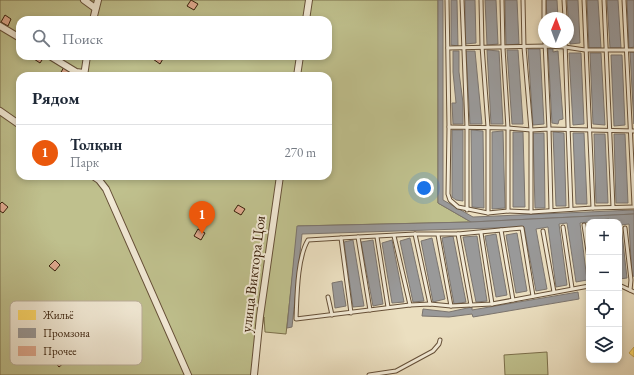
<!DOCTYPE html>
<html lang="ru">
<meta charset="utf-8">
<style>
:root{--surface:#fff;--page:#f2f2f3;--text:#1f2937;--muted:#747a83;--line:#e0e1e3;--accent:#ea580c}
body{margin:0;font-family:"EB Garamond",serif;background:var(--page);color:var(--text)}
.controls{position:absolute;right:12px;bottom:12px;display:grid;overflow:hidden;border-radius:8px;box-shadow:0 2px 6px #0003}
.controls button{width:36px;height:36px;display:grid;place-items:center;padding:0;border:0;border-bottom:1px solid var(--line);background:var(--surface);color:var(--text);font:20px sans-serif}
.compass{position:absolute;left:538px;top:12px;width:36px;height:36px;border-radius:50%;background:var(--surface);box-shadow:0 2px 6px #0003;rotate:1deg}
.you{position:absolute;left:424px;top:188px;width:14px;height:14px;margin:-10px;border:3px solid #fff;border-radius:50%;background:#1a73e8;box-shadow:0 0 0 6px #1a73e833}
.badge{display:grid;place-items:center;width:26px;height:26px;border-radius:50%;background:var(--accent);color:#fff;font-size:13px;font-weight:700}
.pin{position:absolute;translate:-50% -33px;filter:drop-shadow(0 1px 2px #0008)}
.pin::after{content:'';position:absolute;top:21px;width:14px;height:12px;background:inherit;clip-path:polygon(0 0,100% 0,50% 100%)}
.list{margin:0;padding:0;list-style:none}
h2{display:flex;justify-content:space-between;align-items:center;height:52px;margin:0;padding:0 16px;font-size:17px}
h2 small{font-size:13px;font-weight:400;color:var(--muted)}
.list li{display:grid;grid-template-columns:26px 1fr auto;gap:12px;align-items:center;box-sizing:border-box;height:56px;padding:0 16px;border-top:1px solid var(--line)}
.list b{display:block;font-size:15px;white-space:nowrap}
.list p{margin:0;font-size:13px;white-space:nowrap;color:var(--muted)}
.list em{font-size:13px;font-style:normal;color:var(--muted)}
.icon{flex:none;width:22px;height:22px;fill:none;stroke:currentColor;stroke-width:2;stroke-linecap:round;stroke-linejoin:round}
.map{position:relative;flex:none;width:634px;height:375px;overflow:hidden}
.search{position:absolute;background:var(--surface);box-shadow:0 2px 6px #0003;left:16px;top:16px;width:316px;height:44px;display:flex;align-items:center;gap:10px;box-sizing:border-box;padding:0 14px;border-radius:12px;color:var(--muted);font-size:15px}
.panel{position:absolute;background:var(--surface);box-shadow:0 2px 6px #0003;left:16px;top:72px;width:316px;height:108px;border-radius:12px}
.map>svg:first-child{display:block}
.green{fill:#bfc08d;stroke:#7c704c;fill-rule:evenodd}
.homes{fill:#ffd966;stroke:#c4a24b}
.industry{fill:#999;stroke:#7c756e}
.building{fill:#e0aa8f;stroke:#39200b}
.lines{fill:none;stroke-linecap:round;stroke-linejoin:round}
.lane-casing{stroke:#665038;stroke-width:5}
.street-casing{stroke:#665038;stroke-width:8}
.lane{stroke:#f2ead6;stroke-width:3}
.street{stroke:#f2ead6;stroke-width:6}
.labels{text-anchor:middle;stroke-width:4;stroke-linejoin:round;paint-order:stroke}
.street-label{font-size:15px;fill:#39200b;stroke:#f2ead6}
.key{fill:#f2ead6;stroke:#baad99;stroke-width:1}
.key-label{font-size:11px;fill:#39200b}
</style>
<div class="map">
<svg width="634" height="375" viewBox="0 0 634 375">
<rect width="100%" height="100%" fill="#ebdfc0"/>
<filter id="stains"><feTurbulence type="fractalNoise" baseFrequency=".005" numOctaves="4"/><feColorMatrix values="0 0 0 0 .2 0 0 0 0 .09 0 0 0 0 .02 0 0 0 .5 -.17"/></filter>
<radialGradient id="worn" r=".72"><stop offset=".6" stop-color="#630" stop-opacity="0"/><stop offset="1" stop-color="#630" stop-opacity=".3"/></radialGradient>
<g class="green">
<path d="M0,0H438V203L471,222L298,226L286,334L265,332L264,317L253,375H0ZM20,20H328V56H20ZM20,76H328V176H20Z"/>
<path d="M547,352L548,375H505L504,355Z"/>
</g>
<path class="homes" d="M634,347V357L629,353Z"/>
<g class="industry">
<path d="M438,0H443V200L473,217L634,210V214L471,222L438,203Z"/>
<path d="M451,0H457L458,46L451,45Z"/>
<path d="M465,0H475L476,43L465,44Z"/>
<path d="M485,0H496L498,44L487,45Z"/>
<path d="M505,0H517L519,44L506,45Z"/>
<path d="M546,0H557L558,18H547Z"/>
<path d="M567,0H578L580,43L570,44Z"/>
<path d="M587,0H598L601,48H589Z"/>
<path d="M607,0H618L621,48H610Z"/>
<path d="M627,0H634V47L629,48Z"/>
<path d="M528,49H540L544,124L533,125Z"/>
<path d="M548,49H553V52L558,51L563,119L559,120L558,124L552,123Z"/>
<path d="M487,50L499,51L503,124H491Z"/>
<path d="M507,50H518L523,124H512Z"/>
<path d="M453,51H459V72L463,103V124H453L452,103H456L453,72Z"/>
<path d="M466,51H475L482,124H470Z"/>
<path d="M630,52H634V124Z"/>
<path d="M569,53H581L584,124L573,125Z"/>
<path d="M590,53H601L605,125L593,124Z"/>
<path d="M611,55H622L625,125L614,126Z"/>
<path d="M452,130H463V201L456,200L452,197Z"/>
<path d="M471,130L483,131L484,208L472,207Z"/>
<path d="M503,131L505,208L492,209V132Z"/>
<path d="M513,132H523L525,207H513Z"/>
<path d="M553,132L564,133L566,206H556Z"/>
<path d="M533,133H544L545,208H535Z"/>
<path d="M573,133H584L587,204H576Z"/>
<path d="M594,134H605L608,203H596Z"/>
<path d="M614,134H625L628,203H616Z"/>
<path d="M634,214V276L632,277L629,224L621,225L627,278L619,279V222H609V219L600,220V222H589V225V222L580,223L587,280L576,282L567,223L559,224L567,285L556,287L548,227L536,229L547,289L536,291L524,227L302,234L292,327L287,328L297,226L471,222Z"/>
<path d="M517,233L527,291L516,293L506,235Z"/>
<path d="M496,234L507,295L496,297L485,236Z"/>
<path d="M453,236L466,302L454,304L442,238Z"/>
<path d="M477,236L487,301L476,302L463,237Z"/>
<path d="M410,238L424,301L413,302L400,241Z"/>
<path d="M432,238L445,299L433,302L421,241Z"/>
<path d="M353,240L364,306L353,307L344,242Z"/>
<path d="M373,240L383,304L373,306L361,242Z"/>
<path d="M392,240L404,302L392,303L382,243Z"/>
<path d="M342,281L346,306L335,308L332,283Z"/>
<path d="M578,292L579,299L473,317L472,314L449,317L422,316L423,309L449,312L472,307V310Z"/>
</g>
<g class="building">
<path d="M191,0L198,4L194,10L187,6Z"/>
<path d="M5,15L11,19L8,26L1,22Z"/>
<path d="M35,56H43L44,57L40,63L34,59Z"/>
<path d="M155,56H161L164,57L160,64L153,59Z"/>
<path d="M64,67L70,71L68,76H64L60,74Z"/>
<path d="M2,202L8,207L3,213L0,211V204Z"/>
<path d="M238,205L245,209L241,215L234,211Z"/>
<path d="M198,229L205,233L201,240L194,236Z"/>
<path d="M55,260L60,265L55,271L49,266Z"/>
<path d="M60,356L65,362L59,367L54,361Z"/>
</g>
<g class="lines">
<defs>
<g id="lane">
<path d="M447,0L449,127"/>
<path d="M462,0L467,127V210"/>
<path d="M481,0L482,46L488,127V213"/>
<path d="M502,0L503,48L508,128V211"/>
<path d="M523,0L524,47L531,130V212"/>
<path d="M544,0V18"/>
<path d="M564,0L565,18"/>
<path d="M584,0L593,208"/>
<path d="M604,0L613,207"/>
<path d="M624,0L634,205"/>
<path d="M545,42L549,129L551,210"/>
<path d="M565,42L571,209"/>
<path d="M448,48L546,46L565,47L585,50H634"/>
<path d="M634,131L549,129L531,130L508,128L449,127L448,194L450,200L458,207L488,213L508,211L531,212L593,208L634,207"/>
<path d="M584,225L589,258"/>
<path d="M563,227L572,288"/>
<path d="M625,228L631,280L630,290"/>
<path d="M501,230L513,300"/>
<path d="M543,231L554,292"/>
<path d="M481,233L492,304"/>
<path d="M415,234L430,304"/>
<path d="M458,234L471,305"/>
<path d="M438,235L451,306"/>
<path d="M394,236L410,305"/>
<path d="M377,237L388,307"/>
<path d="M341,238L358,237"/>
<path d="M619,285L634,292"/>
<path d="M328,297L332,315"/>
<path d="M370,310L358,237L415,234H458L522,228L533,296"/>
<path d="M351,313L341,238L308,240C297,258 297,298 296,319L410,305L430,304L451,306L492,304L589,286"/>
<path d="M369,375L396,371L433,351L439,344L440,340"/>
</g>
<g id="street">
<path d="M84,0L95,8"/>
<path d="M93,20L98,0"/>
<path d="M306,20L309,0"/>
<path d="M0,26L20,38"/>
<path d="M50,56L76,72L84,73"/>
<path d="M84,76L87,56"/>
<path d="M297,76L300,56"/>
<path d="M0,111L20,125"/>
<path d="M93,176L99,180L106,189L188,375"/>
<path d="M254,375L260,316L280,176"/>
</g>
</defs>
<use href="#lane" class="lane-casing"/>
<use href="#street" class="street-casing"/>
<use href="#lane" class="lane"/>
<use href="#street" class="street"/>
</g>
<g class="labels">
<g class="street-label">
<text transform="translate(253 274) rotate(-83)" y="5">улица Виктора Цоя</text>
</g>
</g>
<rect x="10" y="301" width="132" height="64" rx="6" class="key"/>
<rect x="18" y="310" width="18" height="10" fill="#ffd966"/>
<rect x="18" y="328" width="18" height="10" fill="#999"/>
<rect x="18" y="346" width="18" height="10" fill="#e0aa8f"/>
<g class="key-label">
<text x="43" y="319">Жильё</text>
<text x="43" y="337">Промзона</text>
<text x="43" y="355">Прочее</text>
</g>
<rect width="100%" height="100%" filter="url(#stains)"/>
<rect width="100%" height="100%" fill="url(#worn)"/>
</svg>
<div class="controls">
<button>+</button>
<button>−</button>
<button><svg class="icon" aria-label="locate" viewBox="0 0 24 24"><circle cx="12" cy="12" r="6"/><path d="M12 2v4M12 18v4M2 12h4M18 12h4"/></svg></button>
<button><svg class="icon" aria-label="layers" viewBox="0 0 24 24"><path d="M12 4l9 5-9 5-9-5zM3 14l9 5 9-5"/></svg></button>
</div>
<svg class="compass" viewBox="-18 -18 36 36"><path d="M0-13l5 13h-10z" fill="#e53935"/><path d="M0 13l5-13h-10z" fill="#747a83"/></svg>
<div class="you"></div>
<div class="pin badge" style="left:202px;top:234px">1</div>
<div class="search"><svg class="icon" aria-label="search" viewBox="0 0 24 24"><circle cx="10" cy="10" r="6"/><path d="M15 15l6 6"/></svg>Поиск</div>
<section class="panel">
<h2>Рядом<small></small></h2>
<ul class="list">
<li><span class="badge">1</span><div><b>Толқын</b><p>Парк</p></div><em>270 m</em></li>
</ul>
</section>
</div>
